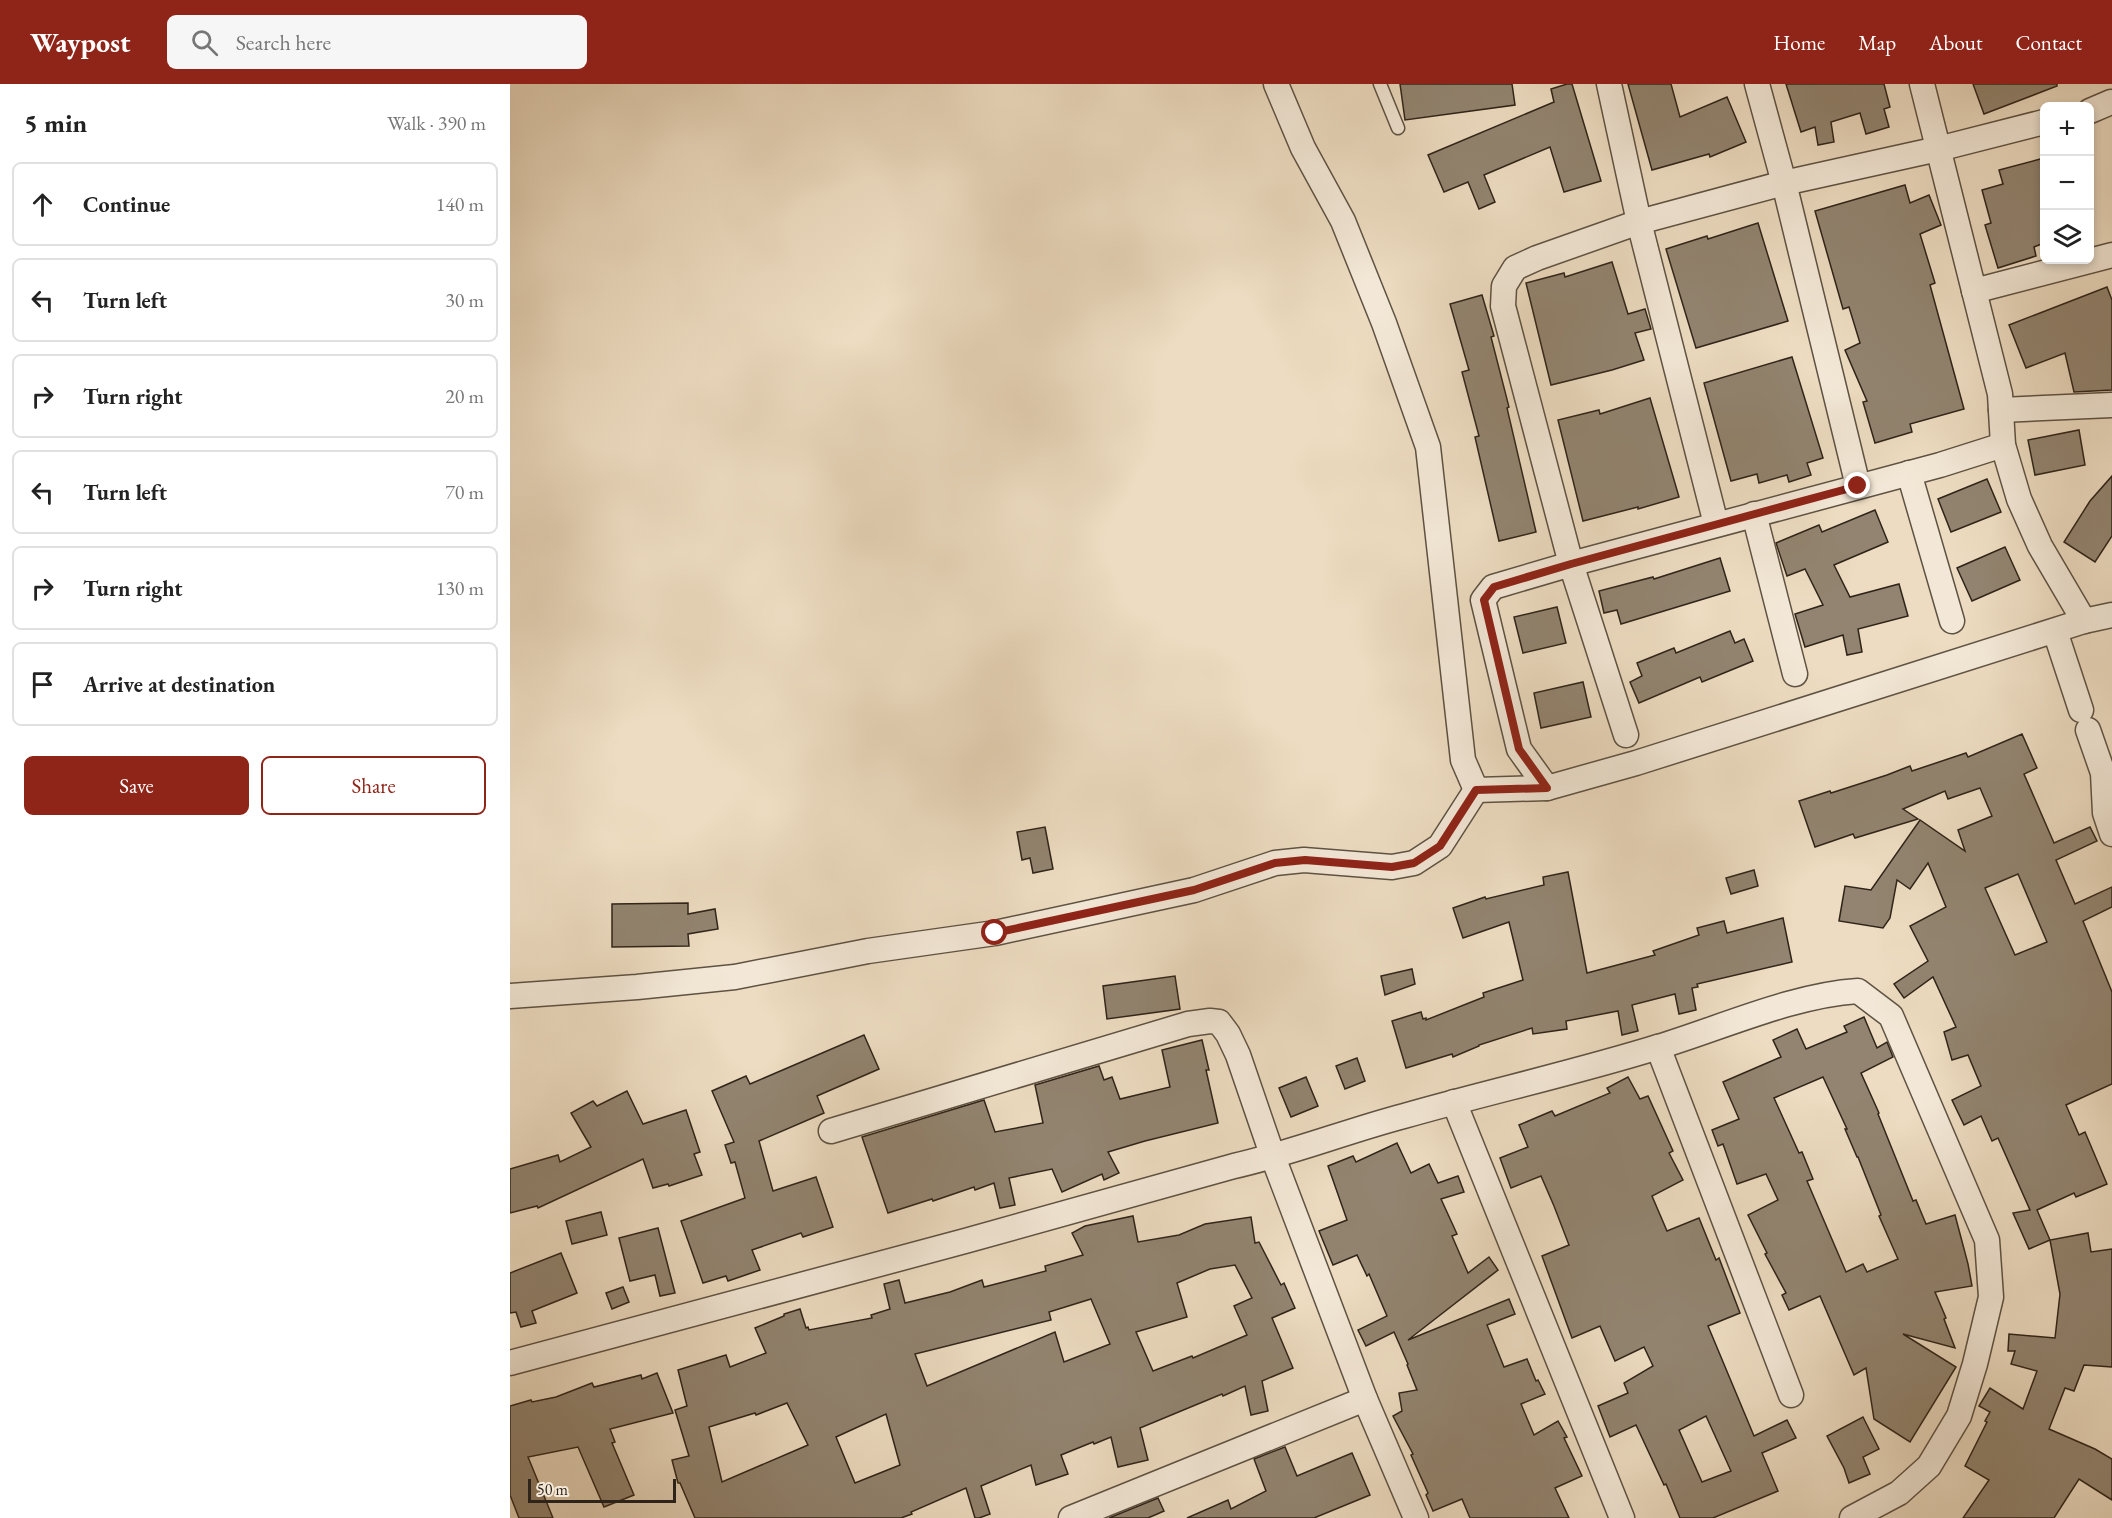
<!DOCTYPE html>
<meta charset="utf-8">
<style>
:root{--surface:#fff;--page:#f6f6f6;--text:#222;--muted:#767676;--line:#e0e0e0;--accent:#8f2418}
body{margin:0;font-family:"EB Garamond",serif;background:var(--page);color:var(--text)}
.controls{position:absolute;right:18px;top:18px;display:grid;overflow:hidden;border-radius:9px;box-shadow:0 3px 9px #0003}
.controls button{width:54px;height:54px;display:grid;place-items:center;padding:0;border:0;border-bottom:2px solid var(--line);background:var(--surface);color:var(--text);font:30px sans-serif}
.scale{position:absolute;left:18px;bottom:15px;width:148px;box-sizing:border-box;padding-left:6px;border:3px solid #2f2419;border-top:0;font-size:16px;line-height:21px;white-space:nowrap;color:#2f2419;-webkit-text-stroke:4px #f3e8d7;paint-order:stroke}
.stop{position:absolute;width:18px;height:18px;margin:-14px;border:4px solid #8f2418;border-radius:50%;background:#fff}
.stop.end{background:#8f2418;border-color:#fff;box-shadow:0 2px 6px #0008}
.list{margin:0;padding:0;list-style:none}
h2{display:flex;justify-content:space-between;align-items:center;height:78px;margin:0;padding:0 24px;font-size:26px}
h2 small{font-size:20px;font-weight:400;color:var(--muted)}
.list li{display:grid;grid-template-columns:39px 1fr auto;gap:18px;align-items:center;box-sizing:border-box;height:84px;margin:0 12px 12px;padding:0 12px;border:2px solid var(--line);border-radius:9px}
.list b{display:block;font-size:22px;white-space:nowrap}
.list em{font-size:20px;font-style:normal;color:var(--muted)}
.actions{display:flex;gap:12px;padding:18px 24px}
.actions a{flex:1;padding:14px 0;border:2px solid var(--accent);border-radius:9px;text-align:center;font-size:21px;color:var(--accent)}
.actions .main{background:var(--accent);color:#fff}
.icon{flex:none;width:33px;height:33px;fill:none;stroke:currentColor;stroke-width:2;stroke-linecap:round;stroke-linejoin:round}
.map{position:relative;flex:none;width:1602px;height:1434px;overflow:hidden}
header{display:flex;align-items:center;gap:36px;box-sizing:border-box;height:84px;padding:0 30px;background:var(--accent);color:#fff}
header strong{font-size:28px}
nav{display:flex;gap:33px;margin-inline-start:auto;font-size:21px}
.search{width:420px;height:54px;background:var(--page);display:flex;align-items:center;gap:15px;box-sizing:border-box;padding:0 21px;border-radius:9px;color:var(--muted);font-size:22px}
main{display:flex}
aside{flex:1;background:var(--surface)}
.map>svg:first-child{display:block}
.building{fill:#928470;stroke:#2f2419;stroke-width:1.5;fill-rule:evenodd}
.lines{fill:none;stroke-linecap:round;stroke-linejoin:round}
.lane-casing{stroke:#5e5243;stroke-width:15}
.street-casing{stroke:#5e5243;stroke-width:27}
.lane{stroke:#f3e8d7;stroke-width:12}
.street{stroke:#f3e8d7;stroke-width:24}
.route{stroke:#8f2418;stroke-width:8}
</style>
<header>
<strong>Waypost</strong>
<div class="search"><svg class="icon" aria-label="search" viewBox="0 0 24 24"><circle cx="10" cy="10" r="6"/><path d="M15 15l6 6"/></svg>Search here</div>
<nav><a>Home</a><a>Map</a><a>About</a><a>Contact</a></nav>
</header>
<main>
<aside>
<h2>5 min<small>Walk · 390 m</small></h2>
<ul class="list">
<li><svg class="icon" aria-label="ahead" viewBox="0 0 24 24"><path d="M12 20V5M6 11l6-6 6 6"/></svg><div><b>Continue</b></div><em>140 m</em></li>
<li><svg class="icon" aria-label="left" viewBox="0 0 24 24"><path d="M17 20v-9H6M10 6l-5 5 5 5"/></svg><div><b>Turn left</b></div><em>30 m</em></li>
<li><svg class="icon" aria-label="right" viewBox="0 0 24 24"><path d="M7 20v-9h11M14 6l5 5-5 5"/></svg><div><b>Turn right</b></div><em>20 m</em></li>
<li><svg class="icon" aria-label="left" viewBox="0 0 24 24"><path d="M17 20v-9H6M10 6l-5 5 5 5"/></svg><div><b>Turn left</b></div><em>70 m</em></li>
<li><svg class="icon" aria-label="right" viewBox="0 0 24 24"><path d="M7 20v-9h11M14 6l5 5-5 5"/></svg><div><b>Turn right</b></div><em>130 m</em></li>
<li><svg class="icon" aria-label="arrive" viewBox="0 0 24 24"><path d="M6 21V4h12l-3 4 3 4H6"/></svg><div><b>Arrive at destination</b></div></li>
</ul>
<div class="actions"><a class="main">Save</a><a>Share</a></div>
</aside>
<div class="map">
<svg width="1602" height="1434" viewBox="0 0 1602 1434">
<rect width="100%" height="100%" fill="#eddcc1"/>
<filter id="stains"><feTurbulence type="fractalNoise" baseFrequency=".00333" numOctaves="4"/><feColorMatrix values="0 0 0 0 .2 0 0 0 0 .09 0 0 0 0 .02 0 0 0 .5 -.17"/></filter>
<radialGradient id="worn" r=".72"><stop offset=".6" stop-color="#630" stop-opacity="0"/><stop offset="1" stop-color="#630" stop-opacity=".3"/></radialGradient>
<g class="building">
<path d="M890,0H1002L1005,21L895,36Z"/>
<path d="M1057,0H1062L1091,97L1054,108L1040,63L974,91L985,118L969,125L958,98L934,108L918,71L1044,18L1041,5Z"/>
<path d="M1118,0H1161L1170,33L1217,13L1236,58L1200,73L1199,70L1142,86Z"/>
<path d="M1276,0H1374L1380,23L1374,25L1379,43L1356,50L1350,29L1321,38L1324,58L1308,61L1305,43L1291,48Z"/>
<path d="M1463,0H1547V2L1474,30Z"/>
<path d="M1534,74V159L1524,163L1526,172L1488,184L1475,141L1481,139L1472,106L1493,100L1489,86Z"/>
<path d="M1395,101L1400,119L1419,111L1431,141L1410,150L1425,199L1420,201L1454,325L1400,340L1402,348L1365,359L1353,318L1357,317L1335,266L1350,259L1339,223L1333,225L1305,127Z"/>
<path d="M1248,139L1278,237L1186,264L1156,165L1197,152L1198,155Z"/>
<path d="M1102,178L1118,230L1135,225L1141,245L1125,249L1134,276L1102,286L1041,301L1016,199L1054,189L1055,193Z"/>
<path d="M1597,203L1602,216V306L1564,308L1555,269L1516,284L1499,241Z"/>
<path d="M972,211L984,252L981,253L999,323L997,324L1026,448L989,457L965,353L969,352L952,288L959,286L940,220Z"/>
<path d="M1282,273L1313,374L1297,379L1301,391L1279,398L1277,391L1249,399L1247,390L1221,397L1194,299Z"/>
<path d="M1140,314L1169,413L1128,425V423L1073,437L1048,336L1089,326L1090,330Z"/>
<path d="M1569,346L1575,381L1525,391L1518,356Z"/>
<path d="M1602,392V452L1585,478L1554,458L1580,417Z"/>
<path d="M1477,395L1491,428L1441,448L1428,415Z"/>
<path d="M1365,426L1378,458L1324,481L1340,513L1389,500L1398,532L1348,545L1352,568L1337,571L1333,551L1295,563L1285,530L1313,521L1295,485L1277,492L1266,459L1309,441L1312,448Z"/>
<path d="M1495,463L1510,496L1462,517L1447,484Z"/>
<path d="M1210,474L1220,507L1111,540L1107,526L1094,529L1089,507L1143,493L1144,495Z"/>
<path d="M1047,523L1056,559L1013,569L1004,533Z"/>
<path d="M1220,547L1225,559L1234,555L1243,577L1192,598L1190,593L1129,619L1120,598L1132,592L1127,579L1164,564L1166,569Z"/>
<path d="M1073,598L1081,633L1031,644L1024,609Z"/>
<path d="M1512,650L1527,684L1514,690L1544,759L1580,743L1587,757L1546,776L1565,820L1602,803V823L1573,837L1602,908V1000L1556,1021L1569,1051L1575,1048L1597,1100L1566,1113L1564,1109L1527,1126L1540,1156L1519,1165L1503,1129L1520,1126L1488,1054L1482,1057L1471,1032L1454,1041L1442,1016L1471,1002L1458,971L1442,976L1434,948L1446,943L1423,893L1394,914L1384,900L1418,877L1400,842L1436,823L1418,779L1400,805L1387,796L1380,834L1373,844L1329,837L1335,802L1361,806L1410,736L1455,767L1448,746L1482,732L1470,704L1438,715L1435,707L1393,725L1408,735L1345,754L1343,750L1305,763L1289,717L1320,707L1321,709L1377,691L1400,682L1402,687L1456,669L1458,673ZM1508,790L1537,858L1505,871L1475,804Z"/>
<path d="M535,743L543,785L523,789L520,774L512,776L507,748Z"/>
<path d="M1244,786L1248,802L1221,810L1216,794Z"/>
<path d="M1058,788L1077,889L1145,871L1143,867L1189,851L1187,844L1214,837L1217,849L1273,834L1282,878L1187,900L1188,903L1182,904L1186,926L1169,930L1165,910L1122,921L1128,947L1112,951L1108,927L1056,937L1057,945L1023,950L1022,944L969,961V962L943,973L942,970L896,984L882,937L911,928L913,935L916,934V936L974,913L973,909L1013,896L999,838L953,854L943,824L975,813L976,815L1034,801L1033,793Z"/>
<path d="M178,819V830L205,825L208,845L178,850L179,862L102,863V820Z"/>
<path d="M902,885L905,900L875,911L871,892Z"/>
<path d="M665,892L670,925L597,935L593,902Z"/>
<path d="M1354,933L1367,964L1377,958L1383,973L1351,989L1369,1029L1368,1030L1403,1117L1406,1116L1416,1140L1445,1131L1458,1180L1462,1202L1425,1208L1436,1234L1434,1235L1445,1264L1393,1250L1446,1283L1400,1358L1364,1335L1356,1284L1344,1291L1310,1212L1279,1226L1272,1211L1276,1209L1255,1170L1257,1169L1238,1131L1268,1116L1256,1090L1227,1100L1213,1060L1208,1062L1202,1046L1229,1035L1213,998L1271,973L1263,956L1287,945L1296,965L1337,948L1334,942ZM1313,993L1337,1045H1335L1347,1073H1348L1371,1131L1369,1132L1388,1175L1357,1188L1353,1180L1336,1188L1297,1097L1303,1095L1292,1068L1289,1069L1264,1014Z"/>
<path d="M354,951L369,985L307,1012L314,1029L249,1057L263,1107L306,1093L323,1143L293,1153L291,1149L242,1166L250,1186L218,1197L216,1192L193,1199L171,1137L235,1114L225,1078L221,1079L215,1061L224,1058L202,1007L236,992L240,1000Z"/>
<path d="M692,956L699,986H696L708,1039L635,1057L598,1068L609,1089L594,1096L592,1090L552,1108L542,1085L499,1094L505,1121L490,1124L484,1099L465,1106L464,1103L423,1117L422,1115L378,1129L352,1053L474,1016L485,1048L533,1039L525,1001L589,982L594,996L602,993L610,1015L660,1003L652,966Z"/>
<path d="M847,974L855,997L835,1005L826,982Z"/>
<path d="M796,993L808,1022L781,1033L769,1004Z"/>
<path d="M1118,993L1130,1015L1138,1012L1163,1067L1159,1069L1173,1096L1142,1112L1157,1147L1189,1134L1206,1176L1209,1174L1230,1229L1198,1242L1244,1352L1277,1336L1286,1354L1252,1369L1268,1407L1203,1434H1170L1156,1400L1154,1401L1126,1341L1100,1353L1088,1322L1118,1309L1114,1299L1143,1282L1134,1263L1105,1277L1090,1242L1062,1254L1032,1172L1059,1161L1044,1122L1031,1092L1001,1104L990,1074L1018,1063L1009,1041L1042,1027L1045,1032L1100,1009L1097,1004ZM1196,1332L1221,1387L1192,1398L1169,1346Z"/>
<path d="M117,1007L133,1040L176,1026L190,1068L184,1070L192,1091L159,1102L158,1100L143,1104L133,1075L28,1124L27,1122L0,1129V1085L48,1071L50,1078L81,1063L61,1029L83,1017L87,1022Z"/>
<path d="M887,1059L901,1089L919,1080L928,1099L948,1092L954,1108L931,1115L947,1150L942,1152L958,1189L979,1173L988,1186L898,1256L999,1215L1005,1230L977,1241L994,1283L1017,1275L1026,1297L1028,1296L1035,1310L1011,1320L1024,1351L1048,1337L1057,1353L1054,1354L1072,1392L1045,1404L1059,1434H960L952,1415L923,1427L916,1411L918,1409L901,1371L903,1370L883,1332L892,1327L889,1309L907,1306L897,1281L898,1280L884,1248L856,1262L848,1246L877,1232L859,1190L857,1192L847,1171L823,1181L809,1147L837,1136L818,1082L843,1072L846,1078Z"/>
<path d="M91,1128L97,1151L62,1160L56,1137Z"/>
<path d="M623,1132L628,1158L669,1151L695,1140L741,1133L745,1159L749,1158L771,1201L774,1199L785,1224L762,1234L783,1284L752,1297L758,1327L741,1331L735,1302L713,1312L712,1310L630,1344L638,1376L608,1383L601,1353L584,1360L583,1358L551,1371L558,1390L526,1401L521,1381L471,1402L480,1430L469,1434H465L456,1404L401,1428L402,1430L391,1434H185L170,1399H168L162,1376L179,1372L165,1326L177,1322L168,1286L216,1271L220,1283L256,1269L245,1244L274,1232V1230L290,1225L296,1244L298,1243L299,1246L362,1234L361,1231L380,1225L374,1200L389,1196L395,1219L440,1208L472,1196L474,1203L536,1187L535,1182L573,1171L562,1149L575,1142ZM725,1181L742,1214L724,1222L737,1251L683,1274L682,1272L643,1287L626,1248L677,1233L667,1199L700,1185ZM581,1215L600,1260L554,1278L545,1248L417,1302L405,1270L541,1236L539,1228ZM277,1319L298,1361L212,1398L199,1343L245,1329L246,1331ZM376,1330L390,1381L345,1399L326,1353Z"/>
<path d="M148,1144L165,1209L150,1212L145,1191L120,1197L109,1154Z"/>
<path d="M1578,1149L1581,1168L1602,1165V1283L1574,1281L1564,1307L1555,1304L1539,1345L1585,1365L1602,1375V1416L1569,1395L1544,1434H1453L1479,1396L1455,1382L1477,1338L1475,1337L1480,1328L1469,1322L1480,1304L1513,1325L1527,1287L1501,1280L1505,1267H1498L1499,1250L1545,1254L1550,1210L1540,1156Z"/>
<path d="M51,1169L67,1209L22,1227L26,1239L11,1243L6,1228L0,1229V1189Z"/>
<path d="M113,1203L119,1218L102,1225L96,1209Z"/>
<path d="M147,1289L163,1329L100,1345L105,1358L102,1359L124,1411L94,1423L68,1363L18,1373L43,1434H9L0,1411V1322L21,1316L22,1318L46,1313L82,1299L84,1303L131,1291L132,1295Z"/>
<path d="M1353,1333L1369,1365L1353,1373L1360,1390L1339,1399L1334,1384L1317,1352Z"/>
<path d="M775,1363L787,1392L842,1369L860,1411L804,1434H677L718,1416L721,1425L756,1407L744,1375Z"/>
<path d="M648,1414L654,1427L638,1434H599Z"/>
</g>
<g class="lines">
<defs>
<path id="lane" d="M870,0L888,44"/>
<g id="street">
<path d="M766,0L793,64L833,137L874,239L918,363L953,676L966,706L1037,704L1126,679L1574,537L1602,531"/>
<path d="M1099,0L1129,138L1206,440"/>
<path d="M1247,0L1274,99L1348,402"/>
<path d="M1412,0L1490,310L1493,361L1509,415L1530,462L1574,537"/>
<path d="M1580,27L1601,18"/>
<path d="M1464,207L1602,171"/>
<path d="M1491,326L1602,321"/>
<path d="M1399,389L1442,537"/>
<path d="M1244,430L1285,590"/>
<path d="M1545,547L1571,626"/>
<path d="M1578,646L1593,689L1595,729L1602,750"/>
<path d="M1116,651L1061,480L993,222L994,202L1005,184L1027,174L1129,138L1274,99L1428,65L1534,38"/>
<path d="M1037,704L1009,665L973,516L983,503L1061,480L1430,381L1493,361"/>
<path d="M0,912L127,903L225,893L358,867L485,849L684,806L765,779L794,776L882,783L904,779L930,762L966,706"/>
<path d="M1148,963L1281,1311"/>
<path d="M944,1018L1112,1434"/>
<path d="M321,1047L678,940L700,937L709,938L718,950L728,971L763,1073L855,1315L906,1434"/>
<path d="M0,1279L455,1157L724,1082C782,1069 837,1047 894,1032C978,1008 1064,989 1148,963C1211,944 1283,911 1348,907L1381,932L1477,1156L1481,1213L1465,1280L1449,1332L1419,1382L1389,1409L1342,1434"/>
<path d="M561,1434L855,1315"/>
</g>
</defs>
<use href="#lane" class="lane-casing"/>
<use href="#street" class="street-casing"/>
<use href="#lane" class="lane"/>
<use href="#street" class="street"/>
</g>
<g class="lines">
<path class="route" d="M485,849L684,806L765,779L795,776L882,783L904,779L930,762L966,706L1037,704L1009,665L974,516L984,503L1061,480L1348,402"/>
</g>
<rect width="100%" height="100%" filter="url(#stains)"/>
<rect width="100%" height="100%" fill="url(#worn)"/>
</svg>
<div class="controls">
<button>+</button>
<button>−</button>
<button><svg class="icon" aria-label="layers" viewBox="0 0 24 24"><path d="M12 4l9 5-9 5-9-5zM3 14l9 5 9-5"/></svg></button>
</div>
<div class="scale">50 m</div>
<div class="stop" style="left:485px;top:849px"></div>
<div class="stop end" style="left:1348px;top:402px"></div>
</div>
</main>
